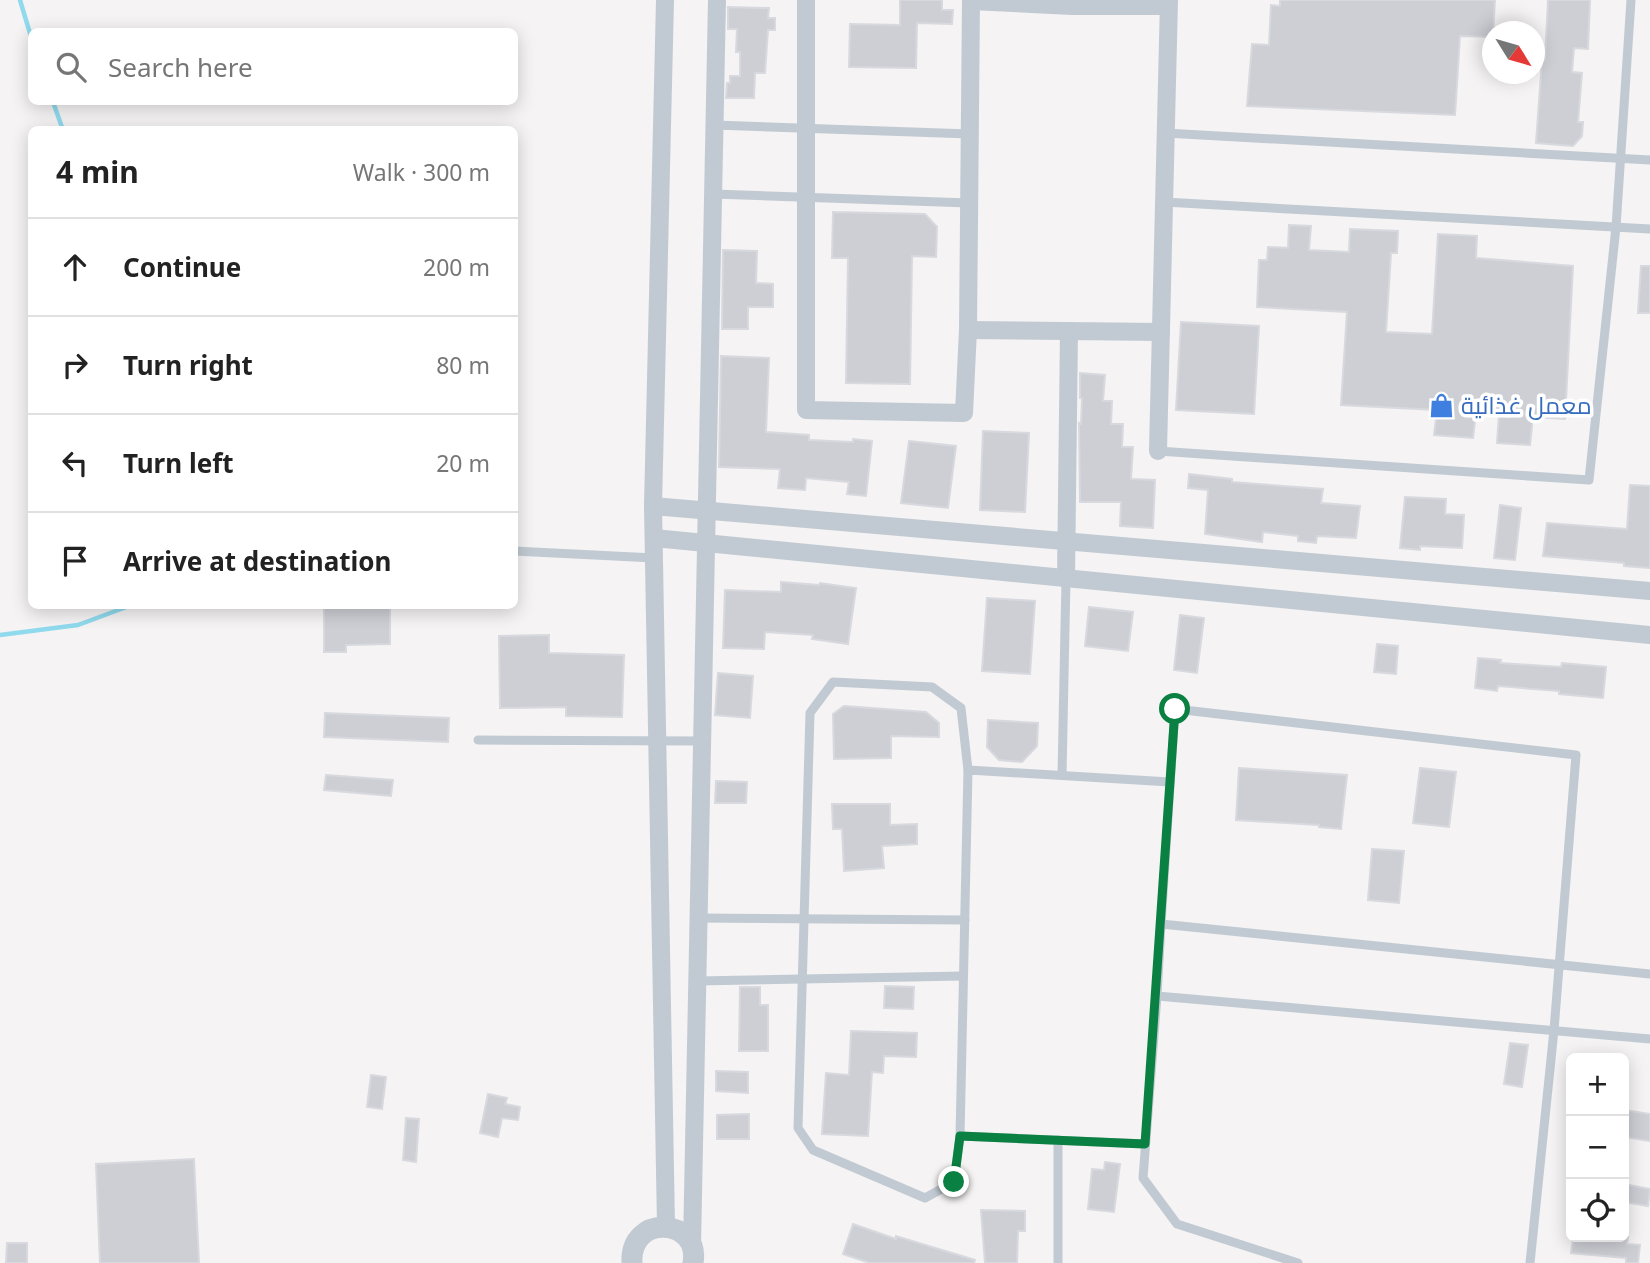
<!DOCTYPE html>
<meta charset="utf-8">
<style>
:root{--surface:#fff;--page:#f2f2f2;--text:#222;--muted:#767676;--line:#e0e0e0}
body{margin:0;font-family:"Noto Sans",Cairo,sans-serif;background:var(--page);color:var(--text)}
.controls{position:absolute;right:21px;bottom:21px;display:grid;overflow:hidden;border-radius:10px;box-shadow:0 4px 18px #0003}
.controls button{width:63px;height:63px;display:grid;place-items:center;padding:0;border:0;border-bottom:2px solid var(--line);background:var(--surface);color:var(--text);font:35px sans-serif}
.compass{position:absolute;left:1482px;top:21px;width:63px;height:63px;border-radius:50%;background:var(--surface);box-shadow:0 4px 18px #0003;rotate:127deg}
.stop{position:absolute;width:21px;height:21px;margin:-16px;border:5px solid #0b8043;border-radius:50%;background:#fff}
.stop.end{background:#0b8043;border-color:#fff;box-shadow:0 2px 7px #0008}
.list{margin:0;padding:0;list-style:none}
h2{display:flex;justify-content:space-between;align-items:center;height:91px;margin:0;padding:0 28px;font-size:30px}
h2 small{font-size:23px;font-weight:400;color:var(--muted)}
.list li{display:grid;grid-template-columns:46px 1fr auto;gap:21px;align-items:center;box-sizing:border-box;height:98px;padding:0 28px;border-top:2px solid var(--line)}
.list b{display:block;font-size:26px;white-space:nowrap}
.list em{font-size:23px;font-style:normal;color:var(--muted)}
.icon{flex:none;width:38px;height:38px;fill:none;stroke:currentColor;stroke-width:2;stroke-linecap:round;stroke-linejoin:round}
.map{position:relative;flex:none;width:1650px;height:1263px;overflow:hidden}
.search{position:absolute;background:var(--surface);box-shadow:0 4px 18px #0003;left:28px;top:28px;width:490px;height:77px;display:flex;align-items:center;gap:18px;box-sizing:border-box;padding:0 24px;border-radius:10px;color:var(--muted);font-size:26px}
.panel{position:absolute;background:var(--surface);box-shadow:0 4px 18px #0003;left:28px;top:126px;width:490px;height:483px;border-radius:10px}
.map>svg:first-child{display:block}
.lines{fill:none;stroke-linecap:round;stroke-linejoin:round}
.stream{stroke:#90daee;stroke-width:4.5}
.building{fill:#cdcfd5;stroke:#d7d9de;stroke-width:2}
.service{stroke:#c1cad2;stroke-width:9}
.minor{stroke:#c1cad2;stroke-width:18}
.tertiary{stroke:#c1cad2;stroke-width:21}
.route{stroke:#0b8043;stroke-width:9}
.labels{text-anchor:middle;stroke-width:7;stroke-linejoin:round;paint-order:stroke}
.shop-label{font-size:24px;fill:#366cbe;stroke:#fff;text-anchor:start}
</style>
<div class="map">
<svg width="1650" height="1263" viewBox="0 0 1650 1263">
<rect width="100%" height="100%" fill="#f5f3f3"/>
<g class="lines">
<g class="stream">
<path d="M20,0L32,40"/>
<path d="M53,102L63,130"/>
<path d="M0,635L78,625L129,606"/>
</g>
</g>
<g class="building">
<path d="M900,0H942V10H953L952,24L917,23L916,68L849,67L850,24L900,25Z"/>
<path d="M1280,0H1495L1493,32V37L1460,36L1455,115L1247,106L1252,44L1269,45L1271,5L1280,6Z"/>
<path d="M1548,0H1590L1588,49L1574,48L1572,72L1582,73L1578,122H1583L1582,136L1573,146L1536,143L1542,59L1545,60Z"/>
<path d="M728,7L769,8L768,18H775V30H768L765,73H755L754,98H726L727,83H730V76H740V52H736L737,29H728Z"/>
<path d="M833,212L925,214L937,227L936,257L912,256L910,384L846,383L848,258H832Z"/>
<path d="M1289,225L1311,226L1309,250L1349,252L1350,229L1398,231L1397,253H1391L1386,332L1432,334L1438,234L1477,236L1476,258L1573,266L1565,419L1533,417L1530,445L1497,443L1499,415L1476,413L1473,438L1434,435L1437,410L1341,405L1347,312L1257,307L1259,260H1267L1268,247L1288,248Z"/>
<path d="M723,250L757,251L756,283L773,284V307H748V329H722Z"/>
<path d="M1641,266H1650V313H1638Z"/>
<path d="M1181,322L1259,326L1254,414L1176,410Z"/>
<path d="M721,356L769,358L766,432L809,435V440L853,442V439L872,441L866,496L847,494L849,482L806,478L805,490L778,488L780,469L719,467Z"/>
<path d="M1080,373L1105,375L1103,401H1112L1111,424H1123L1122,447H1133L1131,479L1155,480L1153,528L1120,526L1121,502H1080L1079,423L1081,424L1082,398H1080Z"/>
<path d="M983,431L1029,433L1025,512L980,510Z"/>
<path d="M909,441L956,446L948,508L901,503Z"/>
<path d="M1189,474L1232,479V482L1323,489L1321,503L1360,506L1356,538L1317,536L1316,543L1298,541V536L1263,532L1262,542L1205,534L1208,490L1188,488Z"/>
<path d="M1630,485L1650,486V568L1624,566V563L1543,556L1547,523L1627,529Z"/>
<path d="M1405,497L1446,499L1445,514L1464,515L1462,548L1420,546V550L1400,548Z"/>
<path d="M1500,505L1521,508L1515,560L1494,558Z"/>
<path d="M781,582L819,585L820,583L856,588L848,644L812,639L813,635L765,632L764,649L723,648L725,590L781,592Z"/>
<path d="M987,598L1035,601L1030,674L982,671Z"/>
<path d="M324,606H390V644L346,645V652H324Z"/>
<path d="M1089,607L1133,612L1128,651L1085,646Z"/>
<path d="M1180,615L1204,618L1197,673L1174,670Z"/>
<path d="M549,635V653L624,655L622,717L566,716V707L500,708L499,636Z"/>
<path d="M1377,644L1398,646L1396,674L1374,672Z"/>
<path d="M1478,658L1501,660L1500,663L1561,667L1562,663L1606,667L1603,698L1559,694V691L1498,686L1497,691L1475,688Z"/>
<path d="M718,673L753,676L750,718L715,715Z"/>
<path d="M844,706L926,712L939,723V737L891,736V758L834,759L833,714Z"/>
<path d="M325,713L449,718L448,742L324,737Z"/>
<path d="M988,720L1038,723L1037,746L1022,762L999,760L987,747Z"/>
<path d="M1239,768L1347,775L1341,829L1319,827V825L1236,820Z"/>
<path d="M1420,768L1456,772L1449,827L1413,823Z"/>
<path d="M326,775L393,780L391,796L324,790Z"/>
<path d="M716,781L747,782L746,803H715Z"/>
<path d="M832,804H890V825L917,824V844L882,846L884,868L844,871L842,829H833Z"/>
<path d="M1372,849L1404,851L1399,903L1368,900Z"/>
<path d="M885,986L914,987L913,1009L884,1008Z"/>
<path d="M740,987H760V1005H768V1051H739Z"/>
<path d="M851,1031L917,1033L916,1057L884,1056L883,1073L872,1072L868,1136L822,1134L826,1073L849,1075Z"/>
<path d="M1510,1043L1528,1045L1522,1087L1504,1084Z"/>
<path d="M716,1071L748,1072V1093L716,1091Z"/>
<path d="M371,1075L386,1077L382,1109L367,1107Z"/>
<path d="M488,1094L507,1098L505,1104L520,1107L518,1120L502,1118L498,1137L480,1133Z"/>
<path d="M1624,1110L1650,1114V1141L1624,1137Z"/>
<path d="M749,1114V1139H717V1115Z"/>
<path d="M406,1118L419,1119L416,1162L403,1160Z"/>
<path d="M194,1159L199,1263H100L96,1164Z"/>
<path d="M1105,1162L1120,1164L1114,1212L1088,1209L1092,1169L1104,1170Z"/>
<path d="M1624,1184L1650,1189L1648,1206L1624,1202Z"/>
<path d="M981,1210L1025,1211V1231H1018L1017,1263H985Z"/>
<path d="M853,1224L896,1239V1236L975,1260L974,1263H870L843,1254Z"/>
<path d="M1592,1237H1628L1627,1244L1640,1245L1638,1263H1626V1258L1571,1253L1573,1239L1592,1241Z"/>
<path d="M7,1243H27V1263H6Z"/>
</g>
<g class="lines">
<g class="service">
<path d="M714,125L970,134"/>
<path d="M1165,133L1650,160"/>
<path d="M713,194L969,203"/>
<path d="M1164,202L1650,229"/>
<path d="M1158,451L1589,480L1616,227L1631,0"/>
<path d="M514,551L654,558"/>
<path d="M478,740L702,741"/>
<path d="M1062,775L1066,579"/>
<path d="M698,918L965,920"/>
<path d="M1161,924L1175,709L1576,755L1554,1030L1530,1263"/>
<path d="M1650,974L1161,924L1157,996L1650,1039"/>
<path d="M697,981L963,976"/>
<path d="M1157,996L1143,1178L1177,1224L1298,1263"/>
<path d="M960,1136L954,1182L925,1198L813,1150L798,1128L810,713L833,682L932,687L961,708L968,770"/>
<path d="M1145,1144L960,1136L968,770L1170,782"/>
<path d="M1058,1263V1140"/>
</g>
<g class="minor">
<path d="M665,0L653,506L666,1226"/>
<path d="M806,0V410L964,413L968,330L971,0"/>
<path d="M971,1L1072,6H1168"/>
<path d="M968,330L1161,332"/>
<path d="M1158,451L1169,0"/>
<path d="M653,506L1650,591"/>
<path d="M654,538L1650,635"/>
<path d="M1066,579L1069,331"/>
<path d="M692,1245L717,0"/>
</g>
<path class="tertiary" d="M632,1263C629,1213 701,1218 693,1263"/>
</g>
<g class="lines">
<path class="route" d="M954,1182L960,1136L1145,1144L1175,709"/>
</g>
<defs>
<symbol id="shop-bare" viewBox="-9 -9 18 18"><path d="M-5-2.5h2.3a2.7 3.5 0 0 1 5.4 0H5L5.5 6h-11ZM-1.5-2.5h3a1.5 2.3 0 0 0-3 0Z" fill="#3f7fe0" stroke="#fff" stroke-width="2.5" paint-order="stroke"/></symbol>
</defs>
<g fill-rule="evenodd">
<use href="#shop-bare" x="1424" y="388" width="35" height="35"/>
</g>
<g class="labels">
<g class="shop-label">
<text x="1461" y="414">معمل غذائية</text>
</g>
</g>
</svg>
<div class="controls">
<button>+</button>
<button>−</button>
<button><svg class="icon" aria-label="locate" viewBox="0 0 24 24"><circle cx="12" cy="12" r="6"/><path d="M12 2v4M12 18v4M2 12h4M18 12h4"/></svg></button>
</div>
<svg class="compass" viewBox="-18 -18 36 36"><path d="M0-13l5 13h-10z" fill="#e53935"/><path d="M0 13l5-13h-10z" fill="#767676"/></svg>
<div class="stop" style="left:1175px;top:709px"></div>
<div class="stop end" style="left:954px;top:1182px"></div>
<div class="search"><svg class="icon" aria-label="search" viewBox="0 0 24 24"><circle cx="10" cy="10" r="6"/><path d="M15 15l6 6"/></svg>Search here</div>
<section class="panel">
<h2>4 min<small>Walk · 300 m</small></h2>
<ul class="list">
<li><svg class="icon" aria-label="ahead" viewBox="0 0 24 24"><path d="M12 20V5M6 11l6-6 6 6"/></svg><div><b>Continue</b></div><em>200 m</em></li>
<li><svg class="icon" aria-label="right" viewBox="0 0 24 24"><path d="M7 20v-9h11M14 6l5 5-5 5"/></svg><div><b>Turn right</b></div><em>80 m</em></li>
<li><svg class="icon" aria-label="left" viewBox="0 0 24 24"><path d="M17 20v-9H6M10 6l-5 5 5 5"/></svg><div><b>Turn left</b></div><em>20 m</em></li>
<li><svg class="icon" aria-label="arrive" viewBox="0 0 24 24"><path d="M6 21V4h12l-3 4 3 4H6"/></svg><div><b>Arrive at destination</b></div></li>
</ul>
</section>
</div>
